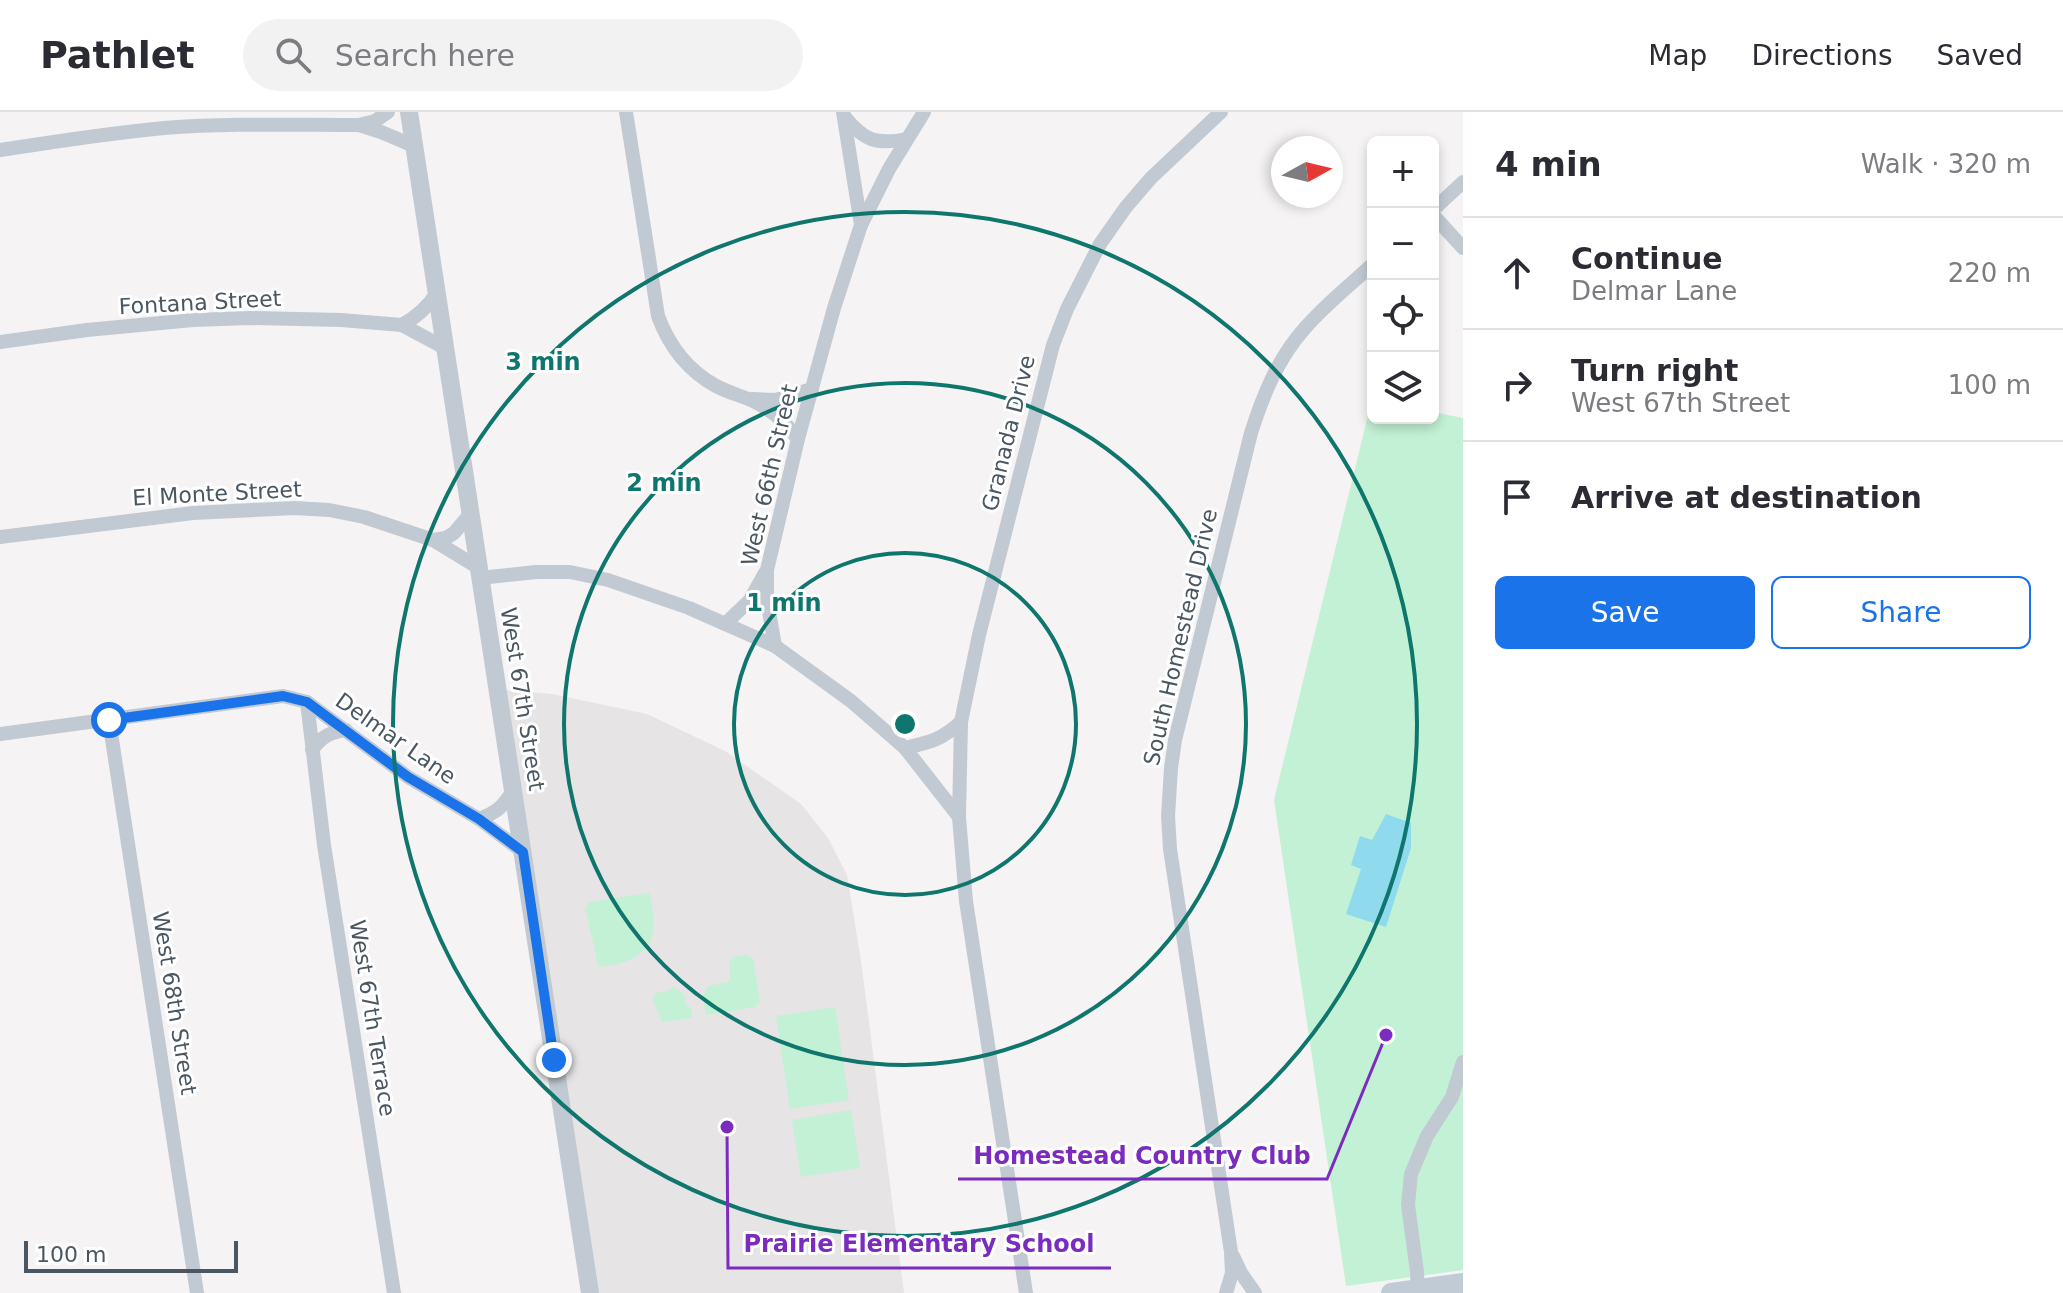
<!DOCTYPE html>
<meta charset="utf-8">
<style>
:root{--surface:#fff;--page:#f2f2f3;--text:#2b2b33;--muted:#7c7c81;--line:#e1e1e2;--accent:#1a73e8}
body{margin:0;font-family:"DejaVu Sans",sans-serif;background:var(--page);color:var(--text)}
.controls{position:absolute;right:24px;top:24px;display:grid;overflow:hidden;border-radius:12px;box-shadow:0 4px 12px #0003}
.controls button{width:72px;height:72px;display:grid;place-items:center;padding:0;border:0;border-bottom:2px solid var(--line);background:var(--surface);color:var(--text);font:40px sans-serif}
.compass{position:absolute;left:1271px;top:24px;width:72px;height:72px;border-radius:50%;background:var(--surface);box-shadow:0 4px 12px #0003;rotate:82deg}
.scale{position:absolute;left:24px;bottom:20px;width:214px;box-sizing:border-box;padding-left:8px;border:4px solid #4a5661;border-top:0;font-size:22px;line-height:28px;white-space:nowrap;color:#4a5661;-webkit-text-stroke:6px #fff;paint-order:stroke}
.stop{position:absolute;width:24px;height:24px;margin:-18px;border:6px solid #1a73e8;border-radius:50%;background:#fff}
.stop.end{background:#1a73e8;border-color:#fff;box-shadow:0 2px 8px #0008}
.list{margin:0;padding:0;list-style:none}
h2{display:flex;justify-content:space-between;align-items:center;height:104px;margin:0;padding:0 32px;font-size:34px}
h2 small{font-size:26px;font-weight:400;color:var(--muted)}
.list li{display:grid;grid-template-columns:52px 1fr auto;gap:24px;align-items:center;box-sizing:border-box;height:112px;padding:0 32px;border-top:2px solid var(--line)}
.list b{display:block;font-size:30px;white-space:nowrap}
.list p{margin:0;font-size:26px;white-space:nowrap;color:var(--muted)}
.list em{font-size:26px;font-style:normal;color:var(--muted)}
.actions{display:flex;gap:16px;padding:24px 32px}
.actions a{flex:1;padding:18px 0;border:2px solid var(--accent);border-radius:12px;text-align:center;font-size:28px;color:var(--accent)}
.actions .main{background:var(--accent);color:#fff}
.icon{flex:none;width:44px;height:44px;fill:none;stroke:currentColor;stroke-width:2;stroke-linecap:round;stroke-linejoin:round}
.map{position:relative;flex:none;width:1463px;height:1181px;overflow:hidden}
header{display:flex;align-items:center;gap:48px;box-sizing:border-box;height:112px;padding:0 40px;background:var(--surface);border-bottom:2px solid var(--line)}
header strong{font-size:38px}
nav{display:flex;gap:44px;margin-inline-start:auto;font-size:28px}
.search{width:560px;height:72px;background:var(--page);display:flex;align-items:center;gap:20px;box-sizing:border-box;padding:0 28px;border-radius:44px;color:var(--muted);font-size:30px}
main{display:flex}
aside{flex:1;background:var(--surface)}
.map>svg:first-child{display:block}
.education{fill:#e6e4e5}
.green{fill:#c3f1d5}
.water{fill:#90daee}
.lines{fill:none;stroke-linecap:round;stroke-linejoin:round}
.minor{stroke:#c1cad2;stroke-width:14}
.tertiary{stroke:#c1cad2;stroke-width:18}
.secondary{stroke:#c1cbd6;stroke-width:20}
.route{stroke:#1a73e8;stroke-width:10}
.ring{fill:none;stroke:#0f766e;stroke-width:4}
.labels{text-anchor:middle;stroke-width:6;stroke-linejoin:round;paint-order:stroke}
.street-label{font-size:22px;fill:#4a5661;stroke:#fff}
.centre{fill:#0f766e;stroke:#fff;stroke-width:4}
.ring-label{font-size:24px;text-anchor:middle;font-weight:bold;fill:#0f766e;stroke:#fff;stroke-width:6;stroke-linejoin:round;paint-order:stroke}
.leader{fill:none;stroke:#7b2cbf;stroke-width:3}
.callout-dot{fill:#7b2cbf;stroke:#fff;stroke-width:3}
.callout-label{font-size:24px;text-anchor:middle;font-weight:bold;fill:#7b2cbf;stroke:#fff;stroke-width:6;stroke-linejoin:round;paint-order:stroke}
</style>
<header>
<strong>Pathlet</strong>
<div class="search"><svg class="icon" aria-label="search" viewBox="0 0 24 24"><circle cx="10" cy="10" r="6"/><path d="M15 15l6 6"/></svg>Search here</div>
<nav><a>Map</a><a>Directions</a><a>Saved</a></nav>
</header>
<main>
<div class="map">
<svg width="1463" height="1181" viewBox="0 0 1463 1181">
<rect width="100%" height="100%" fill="#f5f3f3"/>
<path class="education" d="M503,578L552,582L647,602L725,639L801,692L828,726L847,763L861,849L904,1181H597Z"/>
<g class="green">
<path d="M1372,287L1373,306H1433V300L1463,306V1158L1346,1174L1274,688Z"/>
<path d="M649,781C662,829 648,850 599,855L585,797L589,790Z"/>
<path d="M746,843L753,846L760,890L755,895L706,903L703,884L708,874L728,870L730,867L729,852L733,845Z"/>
<path d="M674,875L684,882L686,893L691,896L692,906L662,910L653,889L656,881L668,879Z"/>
<path d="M835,895L849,988L790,997L776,904Z"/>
<path d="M851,998L860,1056L801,1065L792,1008Z"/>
</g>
<path class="water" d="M1386,702L1411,711V736L1386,815L1346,802L1361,757L1351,753L1360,724L1372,728Z"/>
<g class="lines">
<g class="minor">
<path d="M626,0L658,204C669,234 687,258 716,274C727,280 739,283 751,288C770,297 786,310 798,327"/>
<path d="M844,4C864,29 876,33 907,27"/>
<path d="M359,13L381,20L414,34"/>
<path d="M0,38C54,30 109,21 164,16C229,11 294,13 359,13L375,9L388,0"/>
<path d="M1433,98L1463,70"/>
<path d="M1433,103L1463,136"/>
<path d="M861,113L889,57L924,0"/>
<path d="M402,213C417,205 427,196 437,181"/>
<path d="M0,230L87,218L193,208L250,206L341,208L402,213L445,236"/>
<path d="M753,287L776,288L812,277"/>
<path d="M0,425L193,401L294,396L329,398L364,405L433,428L446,426L454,421L470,402"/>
<path d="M433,428L479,456"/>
<path d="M480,466L536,460H570L608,468L689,496L775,534L851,589L905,636L959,705"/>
<path d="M725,512L750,488L765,461"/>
<path d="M775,534L767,488V458L798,327L834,196L861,113L843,0"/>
<path d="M307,590L324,733L394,1181"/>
<path d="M109,608L197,1181"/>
<path d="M0,622L283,584L307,590L408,665L479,707L523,740"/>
<path d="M905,636C931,630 941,628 961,610"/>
<path d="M312,638C321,625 330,620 346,618"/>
<path d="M479,707C498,700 502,695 513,679"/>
<path d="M1233,1144L1241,1161L1255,1181"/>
<path d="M1026,1181L966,789L959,705L961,610L979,523L1032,315L1053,233L1067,197L1100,132L1126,95L1151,66L1221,0"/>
<path d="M1226,1181L1232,1161L1231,1140L1170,737L1168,704L1171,656L1175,628L1251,321C1263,283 1278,246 1305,216C1325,193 1350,173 1373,152"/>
<path d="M1418,1181L1417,1160L1408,1093L1411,1062L1427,1024L1452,985L1463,950"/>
</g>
<path class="tertiary" d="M409,0L590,1181"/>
<path class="secondary" d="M1391,1181L1463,1171"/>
</g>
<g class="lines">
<path class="route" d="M109,608L283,584L307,590L408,665L479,707L523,740L554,948"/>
</g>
<g class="ring">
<circle cx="905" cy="612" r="171"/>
<circle cx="905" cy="612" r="341"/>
<circle cx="905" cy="612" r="512"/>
</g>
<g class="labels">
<g class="street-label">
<text transform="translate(200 190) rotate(-3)" y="8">Fontana Street</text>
<text transform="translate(1008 321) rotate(-76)" y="8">Granada Drive</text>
<text transform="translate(769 363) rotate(-77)" y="8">West 66th Street</text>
<text transform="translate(217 381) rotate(-3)" y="8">El Monte Street</text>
<text transform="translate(1180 525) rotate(-77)" y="8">South Homestead Drive</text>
<text transform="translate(523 587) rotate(81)" y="8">West 67th Street</text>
<text transform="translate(396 626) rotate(35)" y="8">Delmar Lane</text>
<text transform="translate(175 891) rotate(81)" y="8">West 68th Street</text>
<text transform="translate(373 906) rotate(81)" y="8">West 67th Terrace</text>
</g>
</g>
<circle cx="905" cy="612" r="12" class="centre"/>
<g class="ring-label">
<text x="543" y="258">3 min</text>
<text x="664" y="379">2 min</text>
<text x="784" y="499">1 min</text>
</g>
<path class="leader" d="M1386 923L1327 1067H958M727 1015L728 1156H1111"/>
<g class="callout-dot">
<circle cx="1386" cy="923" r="8"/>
<circle cx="727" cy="1015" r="8"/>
</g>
<g class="callout-label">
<text x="1142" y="1052">Homestead Country Club</text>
<text x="919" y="1140">Prairie Elementary School</text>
</g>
</svg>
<div class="controls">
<button>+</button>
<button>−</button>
<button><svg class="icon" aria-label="locate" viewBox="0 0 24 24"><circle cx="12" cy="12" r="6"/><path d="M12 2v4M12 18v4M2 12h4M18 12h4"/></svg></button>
<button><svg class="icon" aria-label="layers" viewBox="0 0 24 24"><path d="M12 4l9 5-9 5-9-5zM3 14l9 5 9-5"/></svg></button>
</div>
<svg class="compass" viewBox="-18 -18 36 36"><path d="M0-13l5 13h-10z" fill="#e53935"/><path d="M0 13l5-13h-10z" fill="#7c7c81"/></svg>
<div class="scale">100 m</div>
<div class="stop" style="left:109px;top:608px"></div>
<div class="stop end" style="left:554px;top:948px"></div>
</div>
<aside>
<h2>4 min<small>Walk · 320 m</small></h2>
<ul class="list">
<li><svg class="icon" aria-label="ahead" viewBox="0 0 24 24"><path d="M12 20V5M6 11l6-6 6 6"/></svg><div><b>Continue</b><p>Delmar Lane</p></div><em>220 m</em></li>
<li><svg class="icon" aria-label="right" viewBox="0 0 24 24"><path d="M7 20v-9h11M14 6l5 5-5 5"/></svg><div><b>Turn right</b><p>West 67th Street</p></div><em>100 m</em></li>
<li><svg class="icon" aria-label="arrive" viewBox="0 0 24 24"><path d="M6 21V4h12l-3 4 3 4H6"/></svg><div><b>Arrive at destination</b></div></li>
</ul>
<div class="actions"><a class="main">Save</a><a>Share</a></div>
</aside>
</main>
